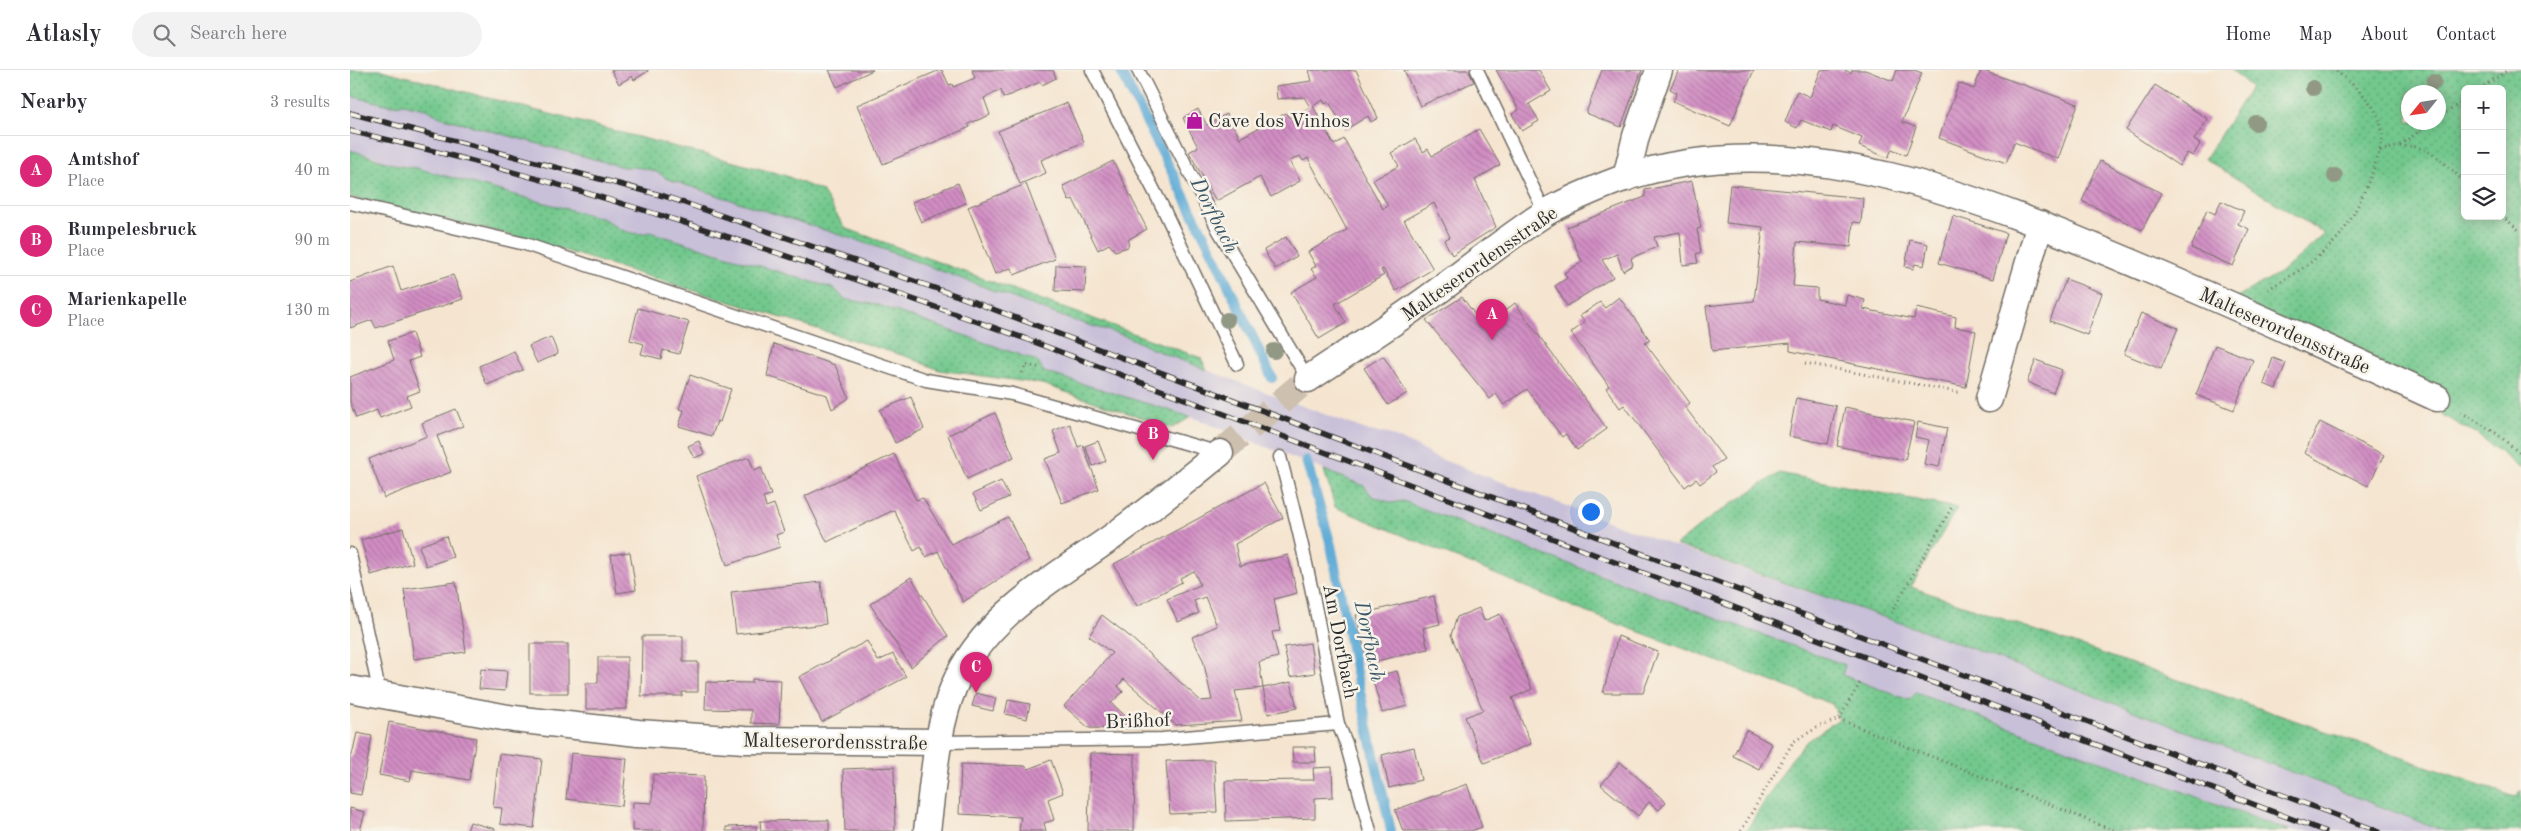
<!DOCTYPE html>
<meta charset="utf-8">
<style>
:root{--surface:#fff;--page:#f2f2f3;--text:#2b2b33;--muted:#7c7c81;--line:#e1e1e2;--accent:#db2777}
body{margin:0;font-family:"Old Standard TT",serif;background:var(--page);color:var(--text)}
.controls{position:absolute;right:15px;top:15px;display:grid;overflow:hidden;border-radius:8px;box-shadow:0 2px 12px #0003}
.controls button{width:45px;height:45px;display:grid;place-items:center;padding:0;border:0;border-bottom:1px solid var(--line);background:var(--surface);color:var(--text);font:25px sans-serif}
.compass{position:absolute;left:2051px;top:15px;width:45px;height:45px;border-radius:50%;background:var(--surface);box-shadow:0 2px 12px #0003;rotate:240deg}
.you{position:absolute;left:1240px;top:441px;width:18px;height:18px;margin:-12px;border:4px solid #fff;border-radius:50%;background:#1a73e8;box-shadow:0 0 0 8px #1a73e833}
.badge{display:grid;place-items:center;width:32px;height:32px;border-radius:50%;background:var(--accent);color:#fff;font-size:16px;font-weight:700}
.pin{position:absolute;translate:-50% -41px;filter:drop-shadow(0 1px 2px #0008)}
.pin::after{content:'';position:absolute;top:26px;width:18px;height:15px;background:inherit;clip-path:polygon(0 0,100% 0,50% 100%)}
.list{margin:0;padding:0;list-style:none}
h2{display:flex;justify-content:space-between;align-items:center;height:65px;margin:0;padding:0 20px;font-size:21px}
h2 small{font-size:16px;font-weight:400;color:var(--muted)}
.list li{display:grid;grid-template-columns:32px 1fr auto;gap:15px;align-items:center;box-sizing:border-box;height:70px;padding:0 20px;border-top:1px solid var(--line)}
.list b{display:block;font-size:19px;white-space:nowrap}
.list p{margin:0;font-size:16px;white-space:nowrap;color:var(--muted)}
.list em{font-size:16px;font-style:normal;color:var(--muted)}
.icon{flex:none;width:28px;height:28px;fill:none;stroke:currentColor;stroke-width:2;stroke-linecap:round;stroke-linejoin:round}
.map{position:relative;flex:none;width:2171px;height:761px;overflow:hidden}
header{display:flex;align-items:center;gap:30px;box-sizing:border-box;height:70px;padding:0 25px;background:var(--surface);border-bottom:1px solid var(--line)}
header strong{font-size:24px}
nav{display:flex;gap:28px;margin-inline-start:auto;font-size:18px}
.search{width:350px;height:45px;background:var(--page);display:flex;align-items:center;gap:12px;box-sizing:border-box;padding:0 18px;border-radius:28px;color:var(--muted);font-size:19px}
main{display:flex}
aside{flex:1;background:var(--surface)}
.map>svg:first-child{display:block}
.industrial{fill:#c8bfd8}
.green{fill:url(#green-dots);stroke:#4e7a5c;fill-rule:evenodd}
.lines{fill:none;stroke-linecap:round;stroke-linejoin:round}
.stream{stroke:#5daad6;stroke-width:10}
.building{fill:url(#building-back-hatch)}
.street-tunnel{stroke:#cdc0af;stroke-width:26;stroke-dasharray:26 13;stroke-linecap:butt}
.lane-casing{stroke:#726c65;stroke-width:15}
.street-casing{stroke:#726c65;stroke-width:29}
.path{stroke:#726c65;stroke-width:3;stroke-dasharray:1 4;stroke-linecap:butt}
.lane{stroke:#fff;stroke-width:12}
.street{stroke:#fff;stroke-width:26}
.rail-casing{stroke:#2b2b2b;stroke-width:5.5}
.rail{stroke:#f7f3e8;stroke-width:4;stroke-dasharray:11;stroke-linecap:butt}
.tree{fill:#919985}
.labels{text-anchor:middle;stroke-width:5;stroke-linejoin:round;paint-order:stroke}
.poi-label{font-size:20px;fill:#2b2b2b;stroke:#f7f3e8;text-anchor:start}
.street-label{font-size:20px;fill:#2b2b2b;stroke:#f7f3e8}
.water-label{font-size:21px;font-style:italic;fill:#3c5767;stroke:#f7f3e8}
</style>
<header>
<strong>Atlasly</strong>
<div class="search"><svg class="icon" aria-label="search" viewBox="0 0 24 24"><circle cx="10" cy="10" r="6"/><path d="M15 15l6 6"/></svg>Search here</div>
<nav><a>Home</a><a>Map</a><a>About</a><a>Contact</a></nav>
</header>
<main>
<aside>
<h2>Nearby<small>3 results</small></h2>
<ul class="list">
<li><span class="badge">A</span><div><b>Amtshof</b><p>Place</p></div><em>40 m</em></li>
<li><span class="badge">B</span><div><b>Rumpelesbruck</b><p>Place</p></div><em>90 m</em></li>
<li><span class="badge">C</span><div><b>Marienkapelle</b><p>Place</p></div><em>130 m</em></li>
</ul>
</aside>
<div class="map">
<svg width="2171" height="761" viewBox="0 0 2171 761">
<defs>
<pattern id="green-dots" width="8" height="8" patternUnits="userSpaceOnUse" patternTransform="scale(1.25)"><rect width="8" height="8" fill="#72c88d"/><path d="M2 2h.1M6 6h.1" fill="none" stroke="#5ea373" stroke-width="1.8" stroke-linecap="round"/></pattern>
<pattern id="building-back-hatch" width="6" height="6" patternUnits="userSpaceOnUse" patternTransform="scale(1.25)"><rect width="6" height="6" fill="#d28ec4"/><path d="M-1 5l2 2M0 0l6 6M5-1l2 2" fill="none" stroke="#ab749f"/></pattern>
</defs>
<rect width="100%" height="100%" fill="#f7f3e8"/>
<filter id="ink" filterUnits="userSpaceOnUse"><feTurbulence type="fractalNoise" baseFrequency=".02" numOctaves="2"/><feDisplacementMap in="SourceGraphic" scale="10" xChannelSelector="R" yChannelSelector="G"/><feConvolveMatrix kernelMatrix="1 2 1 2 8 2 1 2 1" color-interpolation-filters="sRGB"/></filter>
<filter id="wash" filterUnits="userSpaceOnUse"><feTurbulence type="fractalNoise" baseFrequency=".0096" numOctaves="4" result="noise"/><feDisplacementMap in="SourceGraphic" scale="20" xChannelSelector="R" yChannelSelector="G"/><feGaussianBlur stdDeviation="1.12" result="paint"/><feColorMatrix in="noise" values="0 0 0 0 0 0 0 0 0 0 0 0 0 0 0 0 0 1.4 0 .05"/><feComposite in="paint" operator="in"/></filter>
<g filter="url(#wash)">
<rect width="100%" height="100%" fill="#f5e5d0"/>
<path class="industrial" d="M0,26L40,35L53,34L77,39L90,47L273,97H288L311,103L318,109L530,178L719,249L776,266L838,293L1019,361L1038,364L1068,377L1082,386L1316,473L1605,572L2094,761H1939L1566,623L1559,630L1492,605L1495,595L1181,480L1053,431L1042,433L1022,426L1014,416L841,347L694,302L687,291L528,235L494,229L266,158L254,149L66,98L34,92L26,87L0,80Z"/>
<g class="green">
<path d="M0,0H31L434,105L472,121L495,158L851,288L857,300L800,278L776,266L719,249L530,178L317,109C305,98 288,97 273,97L90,47L76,39L53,34L40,35L0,26Z"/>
<path d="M1882,0H2171V399L2125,363L2090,344L2098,327L1885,228L1933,201L1975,164L1855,89L1901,17ZM2115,19H2152V146H2115ZM2058,22H2088V52H2058Z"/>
<path d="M0,80C23,86 42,97 66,98L254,149C269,160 283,167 300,162L485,219L494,229L528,235L687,291L694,302L841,347L822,358L692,314L589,300L561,288L177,169L0,127Z"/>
<path d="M974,400L1014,416L1022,426L1042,433L1053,431L1181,480L1495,595L1492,605L1559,630L1566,623L1939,761H1396L1440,691L1457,671L1489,649L1482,634L1228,539L985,437Z"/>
<path d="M1429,403L1607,438L1561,517L2165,727L2171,720V761H2094L1605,572L1326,475L1360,448Z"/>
</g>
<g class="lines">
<g class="stream">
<path d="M770,0L864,185L922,308"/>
<path d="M956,390L981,475L1007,608L1041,761"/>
</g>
</g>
<g id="blocks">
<g class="building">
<path d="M261,0H298V1L284,10L282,6L269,14Z"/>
<path d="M479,0H523L487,17Z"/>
<path d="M590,0H592L599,15L602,14L603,17L625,8L622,0H703L706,8L692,15L690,12L653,28L651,20L634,28L640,45L618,54L620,57L533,94L507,35Z"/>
<path d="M959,0H1006L1028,48L1021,52L1018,46L995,60L979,32L975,34L973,30L963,36L984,75L994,69L1033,139L1038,136L1023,110L1049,96L1041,83L1065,69L1073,82L1078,79L1082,86L1129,59L1150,95L1125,110L1146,157L1102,185L1094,170L1100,167L1084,133L1054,150L1083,199L1046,221L1033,199L1031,200L1034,205L985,234L996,253L969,269L941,222L967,207L961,199L966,196L958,182L997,160L958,88L953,91L950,86L940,91L950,111L921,127L910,107L866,131L839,82L848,77L833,48L848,39L857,55L877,44L890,68L936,43L939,48L960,37L954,27L927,29L926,16L962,11Z"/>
<path d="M1054,0H1118L1124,12L1070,36Z"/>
<path d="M1146,0H1189L1201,21L1179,34L1189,51L1172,61L1162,44L1169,40Z"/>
<path d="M1252,0H1292L1271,57L1236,43Z"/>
<path d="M1329,0H1404L1380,56L1323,31L1327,23L1320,19Z"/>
<path d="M1471,0H1495L1501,3L1502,0H1515L1543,11L1547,0H1564L1572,3L1552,52L1566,57L1556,85L1542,79L1538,88L1509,76L1512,68L1483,56L1481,62L1451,50L1447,58L1435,52L1447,21L1460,27Z"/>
<path d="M1631,0L1728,34L1708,89L1664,72L1656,93L1589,68L1609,13L1624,19Z"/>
<path d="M1805,15L1858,49L1844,70L1850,74L1843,86L1837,83L1829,96L1776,60Z"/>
<path d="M717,33L734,72L691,90L696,103L670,114L648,61Z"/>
<path d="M763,91L797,159L779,169L778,177L765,181L759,174L748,180L723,129L719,131L713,116Z"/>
<path d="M1750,91L1811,123L1792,160L1732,131Z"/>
<path d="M1342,111L1351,158L1347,159L1351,182L1346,184L1348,193L1333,195L1330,162L1304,167L1307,177L1281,188L1283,195L1273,201L1267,184L1252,190L1263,207L1217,236L1205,216L1217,208L1214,203L1232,192L1217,157L1295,127V120Z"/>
<path d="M608,113L616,133L571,152L562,132Z"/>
<path d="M676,114L705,189L664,205L661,198L645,204L618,137Z"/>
<path d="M1380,115L1513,128L1511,153L1503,152L1501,177L1447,172L1443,216L1467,218V229L1495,235L1497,225L1515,230L1513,239L1564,249L1566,238L1606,247L1605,257L1626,261L1616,317L1440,281V273L1362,281L1356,236L1404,231L1413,157L1376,153Z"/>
<path d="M1871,131L1894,141L1888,154L1899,159L1883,196L1841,178L1857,140L1865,144Z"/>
<path d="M1603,146L1656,163L1643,209L1589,193Z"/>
<path d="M936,167L947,186L925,199L914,180Z"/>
<path d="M1560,170L1578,174L1574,196L1565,194L1563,199L1555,197Z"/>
<path d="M706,195L736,196L735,222L705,221Z"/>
<path d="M43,196L51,221L103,205L113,229L26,258L22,250L0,258V212Z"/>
<path d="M1716,209L1752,223L1737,265L1700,251Z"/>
<path d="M1112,227L1134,257L1165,233L1257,359L1227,380L1216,364L1212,367L1177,319L1154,335L1146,324L1140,329L1076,250Z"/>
<path d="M1269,227L1300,270L1295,273L1340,333L1335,337L1374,389L1362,397L1366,402L1350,414L1346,409L1335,417L1274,335L1270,338L1256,318L1259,316L1221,263L1235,252L1230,246L1250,232L1255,238Z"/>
<path d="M288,238L339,252L329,284L313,280L311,289L291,284L294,274L280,270Z"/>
<path d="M1791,243L1828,258L1811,299L1774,284Z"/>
<path d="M62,263L70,287L59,291L70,321L57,326L61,336L30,348L27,340L6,348L0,332V307L44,290L38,271Z"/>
<path d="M201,267L208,284L187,293L179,276Z"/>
<path d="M424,274L485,295L499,328L482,339L477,325L417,306Z"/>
<path d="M1865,275L1903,290L1884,340L1846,325Z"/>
<path d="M164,281L173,300L137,315L129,296Z"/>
<path d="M1033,286L1057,323L1038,335L1014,298Z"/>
<path d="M1923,288L1936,293L1926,319L1914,314Z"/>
<path d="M1686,290L1712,300L1703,323L1677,312Z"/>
<path d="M340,305L381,319L370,352L367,351L362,366L329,356L334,340L329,339Z"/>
<path d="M561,327L574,359L545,373L530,340Z"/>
<path d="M1446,328L1486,336L1478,374L1439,366Z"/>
<path d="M1495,337L1564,352L1555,390L1487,376Z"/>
<path d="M106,339L113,356L87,366L101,402L34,428L19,389L77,366L72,353Z"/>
<path d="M645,343L664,387L617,409L598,365Z"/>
<path d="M1568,352L1597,358L1589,397L1574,394L1579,370L1565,367Z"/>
<path d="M1970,352L2034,385L2018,416L1954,383Z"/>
<path d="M720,354L728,377L733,375L749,419L712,433L695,389L711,383L703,361Z"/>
<path d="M349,371L354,384L344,388L338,376Z"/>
<path d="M748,371L756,391L743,396L735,376Z"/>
<path d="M544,384L566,430L573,428L601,474L658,447L679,490L613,532L588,481L576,487L571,477L564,481L544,440L477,472L455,426Z"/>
<path d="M399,387L404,400L411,397L421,425L413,427L416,437L424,434L434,462L426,465L430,477L377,495L346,406Z"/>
<path d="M651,411L659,427L631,440L623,424Z"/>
<path d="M914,413L933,448L885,474L890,496L938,485L947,523L924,529L930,561L922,562L928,587L909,592L913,618L941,612L947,638L918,644L913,618L885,621L892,651L826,655L774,609L768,616L773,622L761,633L790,659L739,658L714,636L762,583L739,566L752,545L778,565L851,631L862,630L853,590L842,567L867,556L855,527L844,531L849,543L828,552L817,529L850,515L844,501L830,508L832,512L787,536L764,494Z"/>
<path d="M53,458L63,493L21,505L11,470Z"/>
<path d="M96,466L103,487L76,496L69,476Z"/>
<path d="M280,482L286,520L267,523L261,485Z"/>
<path d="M561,507L598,566L561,597L520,534Z"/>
<path d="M106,512L116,582L64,589L54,519Z"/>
<path d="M471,512L476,554L386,564L381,522Z"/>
<path d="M1084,526L1090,554L1073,558L1078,579L1018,593L1006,545Z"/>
<path d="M1129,538L1134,551L1150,544L1182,619L1162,628L1181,674L1134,693L1115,647L1133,640L1101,565L1107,547Z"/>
<path d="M292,566H333V592H348V622H332V626H291Z"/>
<path d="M1268,566L1308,582L1293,623H1253Z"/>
<path d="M517,571L528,591L543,584L556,607L472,652L449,607Z"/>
<path d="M960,573L965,603L940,607L934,577Z"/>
<rect x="180" y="574" width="38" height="49"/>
<path d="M248,587H277V639H236V613H248Z"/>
<path d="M131,599L157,601L155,621L129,619Z"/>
<path d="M1047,601L1057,636L1032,643L1022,607Z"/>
<path d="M402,609L431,610L429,654L401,653V640L355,639L356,612L402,613Z"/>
<path d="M626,623L646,628L643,641L622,636Z"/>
<path d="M658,630L680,634L677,649L655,644Z"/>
<path d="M39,652L126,668L119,710L62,700L60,711L29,705Z"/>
<path d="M1396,660L1422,674L1409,699L1383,686Z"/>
<path d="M7,663L22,666L11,725L0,723V685H2Z"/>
<path d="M942,677H965L966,692H943Z"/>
<path d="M1064,677L1071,710L1039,718L1032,685Z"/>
<path d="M221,683L277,689L272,736L216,729Z"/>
<path d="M740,683L785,684L784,761H738Z"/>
<path d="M149,684L192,689L184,758L150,754L152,738L143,737Z"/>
<path d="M701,690L713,723L698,729L704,750L694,753L696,761H669L671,747L609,744L611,694L675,696L678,699Z"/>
<path d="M864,690L867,742L820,744L816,691Z"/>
<path d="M1270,692L1316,732L1309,740L1299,732L1288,746L1251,715Z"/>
<path d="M544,697L545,761H495L493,699Z"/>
<path d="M982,697L983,727L965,728V748L876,751L875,711L964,710L963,698Z"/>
<path d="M303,704L354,706L353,761H282L283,732L302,733Z"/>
<path d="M1117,714L1132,757L1121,761H1053L1045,740Z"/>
<path d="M0,738L15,742L10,761H0Z"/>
<path d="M479,750V761H411L410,751Z"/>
<path d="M120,752L145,759L144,761H117Z"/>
<path d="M406,756V761H376V757Z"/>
</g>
</g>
</g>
<g filter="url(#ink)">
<use href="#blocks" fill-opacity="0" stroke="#726c65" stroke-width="1"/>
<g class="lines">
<path class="street-tunnel" d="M870,383L958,309"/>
<defs>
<g id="lane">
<path d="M742,0L813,138L887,294"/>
<path d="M788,0L869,161L958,309"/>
<path d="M1127,0L1195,143"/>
<path d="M0,133L175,174L576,310L662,324L870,383"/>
<path d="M930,387C954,475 971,564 988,654L996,673L1020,761"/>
<path d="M0,484L30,625"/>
<path d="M589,672L812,669L988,654"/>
</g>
<g id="street">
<path d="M1276,108L1286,66L1309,0"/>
<path d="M958,309C998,282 1038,257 1077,229C1115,202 1152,171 1192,145C1210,133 1256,114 1277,107C1451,51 1639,132 1797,199C1895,240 1991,284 2087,328"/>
<path d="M1639,329L1690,154"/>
<path d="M0,619L164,649L288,663L395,670L589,672"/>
<path d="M577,761C583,716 586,658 604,616C633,547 704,508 762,467C799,440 835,412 870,383"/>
</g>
</defs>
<use href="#lane" class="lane-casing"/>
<use href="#street" class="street-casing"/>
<g class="path">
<path d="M2130,19L2158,0"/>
<path d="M2088,48L2115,30"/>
<path d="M2050,75L2082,52"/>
<path d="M2030,81C2073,67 2085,85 2115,112"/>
<path d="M2152,146L2171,162"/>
<path d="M1918,219C1944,205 1972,187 1991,164C2006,145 2028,93 2032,70C2033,64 2031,56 2030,51C2022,29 2002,14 1985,0"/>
<path d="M1455,293L1612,323"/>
<path d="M672,303L676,295L691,298"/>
<path d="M2111,342L2147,364L2171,384"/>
<path d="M1541,543L1602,437"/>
<path d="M1489,649L1765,761"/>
<path d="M1391,761L1443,672L1468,657L1489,649L1511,611"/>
</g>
<use href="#lane" class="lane"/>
<use href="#street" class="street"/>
<defs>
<g id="rail">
<path d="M0,43L314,126L608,226L2028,761"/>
<path d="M0,61C231,113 456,191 679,270L1974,761"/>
</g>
</defs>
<use href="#rail" class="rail-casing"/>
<use href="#rail" class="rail"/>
</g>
<g class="tree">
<circle cx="2084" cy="12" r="8"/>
<circle cx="1963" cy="18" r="8"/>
<circle cx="1906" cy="53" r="8"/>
<circle cx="1985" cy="106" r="8"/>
<circle cx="877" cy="250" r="8"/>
<circle cx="924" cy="281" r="8"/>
</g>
</g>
<defs>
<symbol id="shop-bare" viewBox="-9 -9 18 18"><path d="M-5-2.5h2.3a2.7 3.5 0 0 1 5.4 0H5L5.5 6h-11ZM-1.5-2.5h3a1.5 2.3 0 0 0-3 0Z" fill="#b5179e" stroke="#f7f3e8" stroke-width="2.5" paint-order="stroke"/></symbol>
</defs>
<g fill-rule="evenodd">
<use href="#shop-bare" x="832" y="38" width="25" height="25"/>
</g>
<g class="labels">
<g class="poi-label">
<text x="858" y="57">Cave dos Vinhos</text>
</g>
<g class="street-label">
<text transform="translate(1129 193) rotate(-35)" y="7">Malteserordensstraße</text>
<text transform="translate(1935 260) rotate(24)" y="7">Malteserordensstraße</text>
<text transform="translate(991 571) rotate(79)" y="7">Am Dorfbach</text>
<text transform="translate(788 650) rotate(-2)" y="7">Brißhof</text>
<text transform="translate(485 671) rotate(1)" y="7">Malteserordensstraße</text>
</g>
<g class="water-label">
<text transform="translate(865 145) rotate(63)" y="7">Dorfbach</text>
<text transform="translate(1020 571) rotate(78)" y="7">Dorfbach</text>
</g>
</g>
</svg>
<div class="controls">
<button>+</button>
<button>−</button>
<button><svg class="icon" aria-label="layers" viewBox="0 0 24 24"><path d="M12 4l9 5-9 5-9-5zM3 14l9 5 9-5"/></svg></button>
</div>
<svg class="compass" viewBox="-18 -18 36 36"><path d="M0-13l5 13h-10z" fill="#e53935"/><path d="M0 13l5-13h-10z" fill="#7c7c81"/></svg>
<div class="you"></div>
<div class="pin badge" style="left:1142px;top:270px">A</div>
<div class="pin badge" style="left:803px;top:390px">B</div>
<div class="pin badge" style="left:626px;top:623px">C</div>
</div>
</main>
